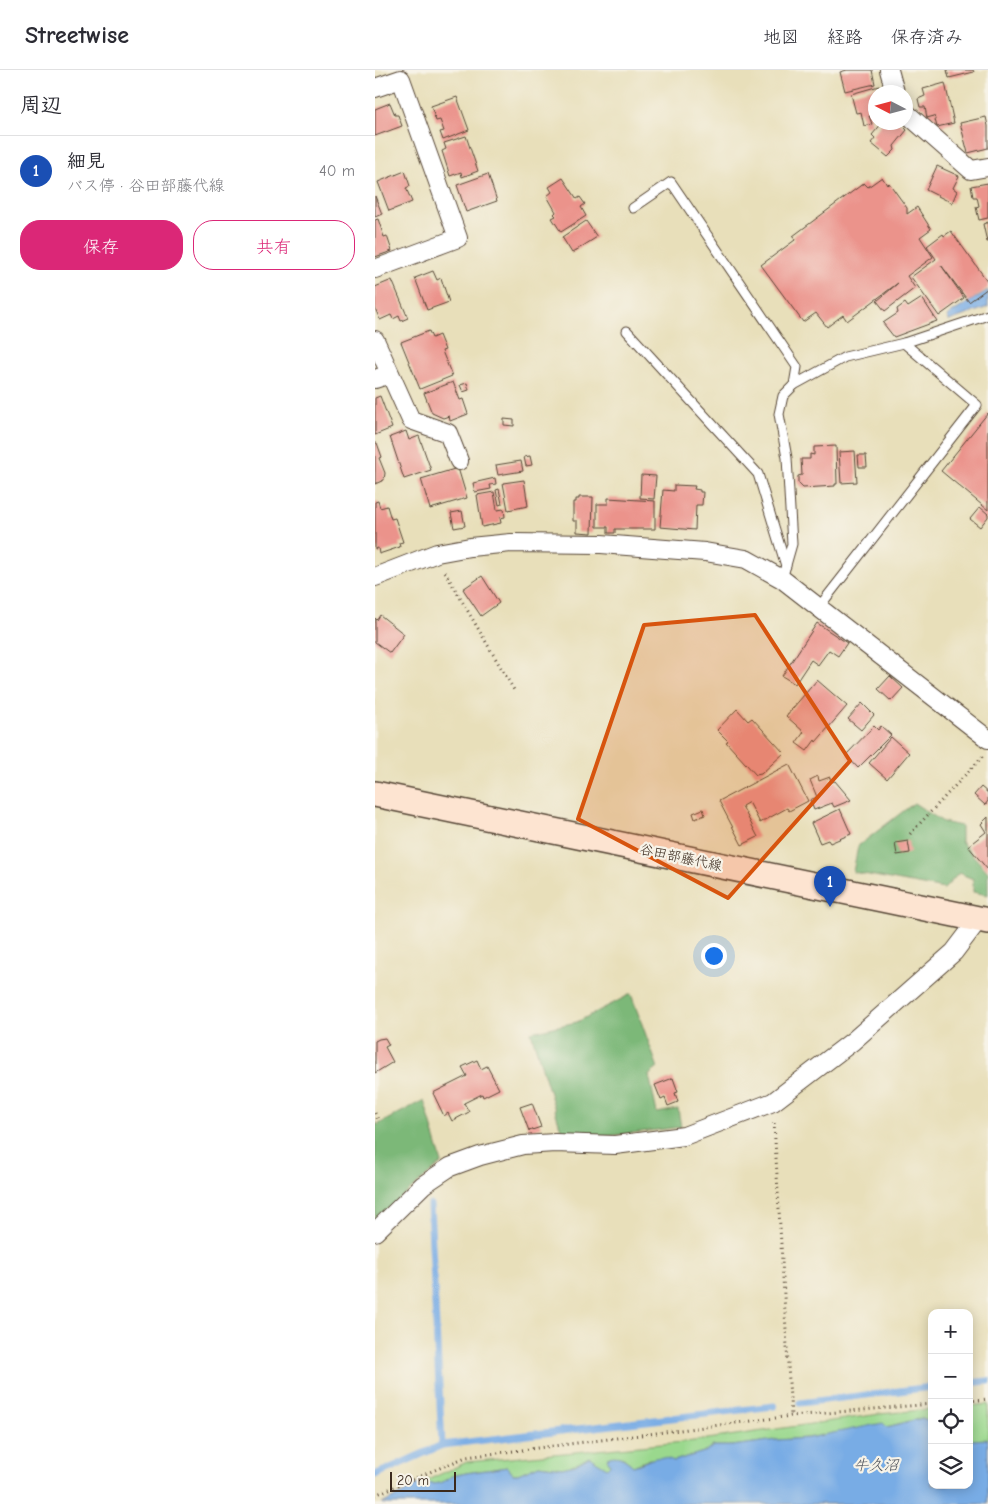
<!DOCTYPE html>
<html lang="ja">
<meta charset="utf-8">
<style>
:root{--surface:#fff;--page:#f7f7f7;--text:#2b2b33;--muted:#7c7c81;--line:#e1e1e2;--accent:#db2777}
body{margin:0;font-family:"Comic Neue","Klee One",sans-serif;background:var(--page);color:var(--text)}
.controls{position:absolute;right:15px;bottom:15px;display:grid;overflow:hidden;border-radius:10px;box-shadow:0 2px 12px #0003}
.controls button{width:45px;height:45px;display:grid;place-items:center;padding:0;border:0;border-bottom:1px solid var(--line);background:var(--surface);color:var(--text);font:25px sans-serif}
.compass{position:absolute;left:493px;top:15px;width:45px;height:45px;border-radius:50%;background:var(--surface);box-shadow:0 2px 12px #0003;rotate:276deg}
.scale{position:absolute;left:15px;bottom:12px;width:66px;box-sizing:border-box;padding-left:5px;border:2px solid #3b2a1e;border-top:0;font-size:14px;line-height:18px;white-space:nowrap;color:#3b2a1e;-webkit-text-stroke:4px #f7f3e8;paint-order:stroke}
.you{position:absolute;left:338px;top:885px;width:18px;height:18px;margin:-12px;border:4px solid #fff;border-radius:50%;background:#1a73e8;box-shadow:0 0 0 8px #1a73e833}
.badge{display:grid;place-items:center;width:32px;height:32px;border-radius:50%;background:var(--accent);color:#fff;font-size:16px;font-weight:700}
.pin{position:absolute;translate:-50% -41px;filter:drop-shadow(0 1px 2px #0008)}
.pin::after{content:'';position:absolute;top:26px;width:18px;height:15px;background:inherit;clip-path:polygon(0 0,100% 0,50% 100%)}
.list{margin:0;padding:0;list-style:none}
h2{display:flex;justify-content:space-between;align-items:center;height:65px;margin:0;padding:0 20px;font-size:21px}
h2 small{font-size:16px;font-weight:400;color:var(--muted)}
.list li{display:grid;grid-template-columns:32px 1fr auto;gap:15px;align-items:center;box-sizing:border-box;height:70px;padding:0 20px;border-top:1px solid var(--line)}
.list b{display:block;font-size:19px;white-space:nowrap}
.list p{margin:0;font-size:16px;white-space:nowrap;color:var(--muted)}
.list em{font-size:16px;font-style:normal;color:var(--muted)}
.actions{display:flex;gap:10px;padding:15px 20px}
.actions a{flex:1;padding:11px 0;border:1px solid var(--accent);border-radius:20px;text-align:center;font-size:18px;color:var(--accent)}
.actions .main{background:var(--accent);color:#fff}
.icon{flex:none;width:28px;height:28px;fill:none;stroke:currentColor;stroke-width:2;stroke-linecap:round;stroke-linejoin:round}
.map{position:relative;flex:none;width:613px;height:1434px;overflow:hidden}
header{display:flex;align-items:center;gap:30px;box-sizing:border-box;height:70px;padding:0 25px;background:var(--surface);border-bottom:1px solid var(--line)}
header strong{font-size:24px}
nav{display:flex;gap:28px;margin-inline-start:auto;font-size:18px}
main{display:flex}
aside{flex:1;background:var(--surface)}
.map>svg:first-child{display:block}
.green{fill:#9ad88d;stroke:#6a8156}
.forest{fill:#7bb878;stroke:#5b714b}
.water{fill:#78ace5;stroke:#5a6b82}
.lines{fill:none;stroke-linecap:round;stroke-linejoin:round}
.stream{stroke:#78ace5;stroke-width:7}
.building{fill:#eb938b}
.service-casing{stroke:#554535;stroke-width:11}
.minor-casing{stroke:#554535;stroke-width:20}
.secondary-casing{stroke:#554535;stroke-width:28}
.path{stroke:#554535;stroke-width:3;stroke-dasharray:1 4;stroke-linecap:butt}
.service{stroke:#fff;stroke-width:9}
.minor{stroke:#fff;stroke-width:18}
.secondary{stroke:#fde4d1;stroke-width:25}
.marked{fill:#d7540e;fill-opacity:0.2;stroke:#d7540e;stroke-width:4;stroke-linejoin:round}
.labels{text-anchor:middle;stroke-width:4.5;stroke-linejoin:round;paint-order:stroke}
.street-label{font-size:14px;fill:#3b2a1e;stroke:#f7f3e8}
.water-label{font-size:15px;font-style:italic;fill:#4d515a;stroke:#f7f3e8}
</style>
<header>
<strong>Streetwise</strong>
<nav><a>地図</a><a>経路</a><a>保存済み</a></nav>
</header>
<main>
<aside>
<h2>周辺<small></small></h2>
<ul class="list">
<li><span class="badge" style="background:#1a4fb4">1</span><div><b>細見</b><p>バス停 · 谷田部藤代線</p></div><em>40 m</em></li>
</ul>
<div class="actions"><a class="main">保存</a><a>共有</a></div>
</aside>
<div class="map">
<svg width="613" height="1434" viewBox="0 0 613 1434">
<rect width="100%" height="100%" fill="#f7f3e8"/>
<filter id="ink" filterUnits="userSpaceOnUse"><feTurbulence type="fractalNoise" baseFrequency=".02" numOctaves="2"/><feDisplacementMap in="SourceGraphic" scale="10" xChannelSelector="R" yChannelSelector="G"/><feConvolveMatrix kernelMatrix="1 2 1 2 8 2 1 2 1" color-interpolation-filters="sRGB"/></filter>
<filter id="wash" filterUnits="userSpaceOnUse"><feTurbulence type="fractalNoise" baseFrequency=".0096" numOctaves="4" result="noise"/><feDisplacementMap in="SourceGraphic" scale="20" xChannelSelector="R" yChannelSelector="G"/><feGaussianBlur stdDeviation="1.12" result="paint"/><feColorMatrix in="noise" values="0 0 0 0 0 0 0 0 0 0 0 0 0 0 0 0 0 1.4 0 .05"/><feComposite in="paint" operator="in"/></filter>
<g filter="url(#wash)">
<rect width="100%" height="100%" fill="#e8dfba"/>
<g class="green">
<path d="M613,1334V1369L597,1370L594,1373V1336Z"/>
<path d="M557,1339V1352L547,1348L512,1357L433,1368L401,1370L357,1376H338L332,1381L299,1391L275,1389L258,1396L247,1387L234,1390L235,1395L232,1398L214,1388L200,1395L187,1398L164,1395L143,1404H138L132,1397L91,1403L77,1406L66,1413L57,1414L46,1413L92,1392L319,1371L505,1344Z"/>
</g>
<g class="forest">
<path d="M539,733L568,752L586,756V772L613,802V825L598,822V809L584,803L569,819L478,802L483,776Z"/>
<path d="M256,924L283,998L274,1005L282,1043L303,1039L306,1057L233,1066H188L156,962L202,952Z"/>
<path d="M49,1030L67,1093L0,1150V1052L2,1055Z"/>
</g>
<g class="water">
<path d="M613,220V237L574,251L572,246Z"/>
<path d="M547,1348L557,1352V1415H594V1373L597,1370L613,1369V1434H7L46,1413L57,1414L66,1413L77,1406L91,1403L132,1397L138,1404H143L164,1395L187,1398L200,1395L214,1387L232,1398L235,1395L232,1388C243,1383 250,1389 258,1396C276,1391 280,1383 299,1391L332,1381L338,1376H357L401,1370L433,1368L508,1353L512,1357Z"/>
</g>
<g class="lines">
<g class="stream">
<path d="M55,1135L67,1375"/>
<path d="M594,1313L613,1311"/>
<path d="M425,1333L557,1317"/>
<path d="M0,1405L67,1375L399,1336"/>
</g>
</g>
<g id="blocks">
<g class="building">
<path d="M472,0H497L500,14L470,21L465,2Z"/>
<path d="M572,0H598L599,2L574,8Z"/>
<path d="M570,13L579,53L562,57L559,46L552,48L550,37H545L543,29L550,26L548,19Z"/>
<path d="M504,16L506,22H500V38H499V45L494,46L497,54L489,56L486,42L481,43L476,24Z"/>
<path d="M82,27L94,60L68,70L65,62L69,61L65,50L61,51L56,36Z"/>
<path d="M15,33L20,45H23L27,56L0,66V39Z"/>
<path d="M611,47L613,56V78L593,83L585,53Z"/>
<path d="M508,52H524L532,60L519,76L520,80L513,87L496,73L500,68L497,65Z"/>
<path d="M91,66L103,101L87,107L86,102L75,106L67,81L71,79L69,73Z"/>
<path d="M562,96L584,106L578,118L582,121L577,133L551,120Z"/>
<path d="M30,101L35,116L31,118L37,132L14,141L3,112Z"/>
<path d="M113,104L122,131L91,142L82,115Z"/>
<path d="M507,107L512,115L514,113L532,138V144L542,137L556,159L545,167L558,187L532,206L540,218L510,241L502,231L523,213L472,251L468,245L452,257L441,243L428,252L386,195L420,170L418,166L489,113L493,117Z"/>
<path d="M188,108L202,129L205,127L210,134L206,137L211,146L186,162L177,148L181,146L179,144L181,142L172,126L177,122L174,117Z"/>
<path d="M613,113V148L604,150L601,137L604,136L602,127H598L596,116Z"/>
<path d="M0,126L7,144L0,147Z"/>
<path d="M3,149L9,167L12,166L17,181L0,187V150Z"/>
<path d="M211,151L222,167L197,183L187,167Z"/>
<path d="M613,152V172H612L608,154Z"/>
<path d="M576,161L613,212V218L594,232L566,195L589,228L564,246L536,207L561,189L552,176L568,164L569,166Z"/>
<path d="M58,201L62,210L66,208L74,232L52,240L40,208Z"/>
<path d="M17,210L33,248L26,251L24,246L18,249L16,245L5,250L0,238V217Z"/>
<path d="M547,228L562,251L519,267L508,253L523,243L522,239L530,233L533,237Z"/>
<path d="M54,261L57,268L64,265L70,280L67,281L77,306L45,319L26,272Z"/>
<path d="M78,312L85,330L88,329L93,344L75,351L74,346L68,348L57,343L49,323Z"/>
<path d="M92,313L94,320L88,322L85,315Z"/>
<path d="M5,326L17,358L0,365V328Z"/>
<path d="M613,343V440L566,401Z"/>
<path d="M129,349L139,350V356L129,355Z"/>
<path d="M31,361L34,370L44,366L56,400L29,409L15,367Z"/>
<path d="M0,373H2L7,387L4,388L10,403L9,410L0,414Z"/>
<path d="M461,376L462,414H460V416L428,418L423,413V406L427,405L426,389H435V384L439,385V377Z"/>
<path d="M480,381L482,412L466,413L464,382Z"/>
<path d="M483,385H491L492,397H484Z"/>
<path d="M155,386L157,395L151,396L149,387Z"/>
<path d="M146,391L148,401L123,405L121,395Z"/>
<path d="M83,398L92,428L55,439L46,409Z"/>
<path d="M266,405L281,406L279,429L265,428Z"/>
<path d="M120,408L121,414L115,415L116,419L100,422L98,413Z"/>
<path d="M149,410L153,436L133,440L128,413Z"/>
<path d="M299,415L320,416L319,419L325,420V422H328L327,435H321L320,460L285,457L288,420L299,421Z"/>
<path d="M124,419L127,434L124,435L121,420Z"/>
<path d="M119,422L122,440L129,439L130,447L125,448L126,453L107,457L102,425Z"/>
<path d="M204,427H218L217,463L202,462V451H198V432H201V429H204Z"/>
<path d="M233,428L280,431V459H240V463H233V457H222V434H233Z"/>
<path d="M3,431L5,438L12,436L16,449L20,448L28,472L24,473L25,477L4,484L3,478L0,479V432Z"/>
<path d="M605,437L613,444V447L605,457L595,449Z"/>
<path d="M87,441L90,456L79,458L76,443Z"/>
<path d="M107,506L124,533L106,546L88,519Z"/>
<path d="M5,545L29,564L15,583L0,572V548L2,550Z"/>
<path d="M442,553L472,573L463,586L454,580L443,595L436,590L420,614L407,606Z"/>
<path d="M515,606L528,618L516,631L503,619Z"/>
<path d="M442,610L472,636L441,672L440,670L432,681L421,673L429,662L411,646Z"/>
<path d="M487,633L499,645L486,660L473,649Z"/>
<path d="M362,639L373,651L377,648L409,683L386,704L381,705L351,672L353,671L342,660Z"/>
<path d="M499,656L503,660L506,656L516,665L483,698L471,685Z"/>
<path d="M516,667L534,683L512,709L494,693Z"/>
<path d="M414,694L433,731L414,741L412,738L385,753L374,732L367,736L383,767L367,775L344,731Z"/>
<path d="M443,706L444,711L455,707L456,712L460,711L476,730L459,737L457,733L439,740L435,730L442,727L435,710Z"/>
<path d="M606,717L613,723V731L610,735L599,725Z"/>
<path d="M328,739L330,745L320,749L318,743Z"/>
<path d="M465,739L476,764L455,773L453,770L445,773L436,753Z"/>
<path d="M613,747V800L593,776L611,762L606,754Z"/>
<path d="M533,771L535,783L522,785L520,773Z"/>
<path d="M10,968L14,975L10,977L18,992L0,1003V971L4,969Z"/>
<path d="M102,990L106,999L112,996L124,1019L108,1027L107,1024L89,1033L94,1042L77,1051L73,1043L69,1046L58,1023L92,1006L87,997Z"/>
<path d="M298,1008L303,1022L300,1023L303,1032L293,1036L290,1028L286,1030L280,1015Z"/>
<path d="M157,1033L166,1057L154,1061L145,1037Z"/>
</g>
</g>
</g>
<g filter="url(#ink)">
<use href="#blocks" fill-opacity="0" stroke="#554535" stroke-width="1"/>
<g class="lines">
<defs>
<g id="service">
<path d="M258,138L296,112L422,297L419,315L408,326L404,344L412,388L417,474L407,509"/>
<path d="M252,261L383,404L411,496"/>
<path d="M419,315L470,287L529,273L613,245"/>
<path d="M444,537L602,335L529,273"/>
</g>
<g id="minor">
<path d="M514,0L520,22"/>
<path d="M0,18L26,9L83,168L0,199"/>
<path d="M530,42L596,100L613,97"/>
<path d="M0,270L36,350L73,363L84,391"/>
<path d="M0,309L15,304"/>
<path d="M0,507L62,483L95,477L136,473L226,474L330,482L371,489L407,509L613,669"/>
<path d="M0,1162L48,1115L75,1097L105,1086L148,1075L180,1073L240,1075L309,1066L398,1032L478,971L579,882L604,849"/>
</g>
<path id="secondary" d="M0,724L613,851"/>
</defs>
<use href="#service" class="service-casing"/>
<use href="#minor" class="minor-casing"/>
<use href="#secondary" class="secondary-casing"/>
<g class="path">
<path d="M70,502L139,620"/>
<path d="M535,764L608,686"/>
<path d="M0,1043L3,1050"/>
<path d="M399,1053L416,1346"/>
<path d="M594,1331L613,1329"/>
<path d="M0,1425L91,1387L416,1346L557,1334"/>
</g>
<use href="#service" class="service"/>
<use href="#minor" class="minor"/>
<use href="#secondary" class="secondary"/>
</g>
</g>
<path class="marked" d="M380,545L475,691L353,828L203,749L269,555Z"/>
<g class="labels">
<g class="street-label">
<text transform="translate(306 787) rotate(12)" y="5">谷田部藤代線</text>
</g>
<g class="water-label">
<text x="501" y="1400">牛久沼</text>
</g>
</g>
</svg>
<div class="controls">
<button>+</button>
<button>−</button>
<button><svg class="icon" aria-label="locate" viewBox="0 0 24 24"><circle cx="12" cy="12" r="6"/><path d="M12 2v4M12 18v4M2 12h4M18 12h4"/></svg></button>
<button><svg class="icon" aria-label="layers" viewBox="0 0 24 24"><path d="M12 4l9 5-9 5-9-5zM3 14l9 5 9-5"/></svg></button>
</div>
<svg class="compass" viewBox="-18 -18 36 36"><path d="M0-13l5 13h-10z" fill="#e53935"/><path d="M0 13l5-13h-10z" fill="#7c7c81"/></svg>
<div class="scale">20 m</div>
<div class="you"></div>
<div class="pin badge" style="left:455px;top:837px;background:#1a4fb4">1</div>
</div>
</main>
